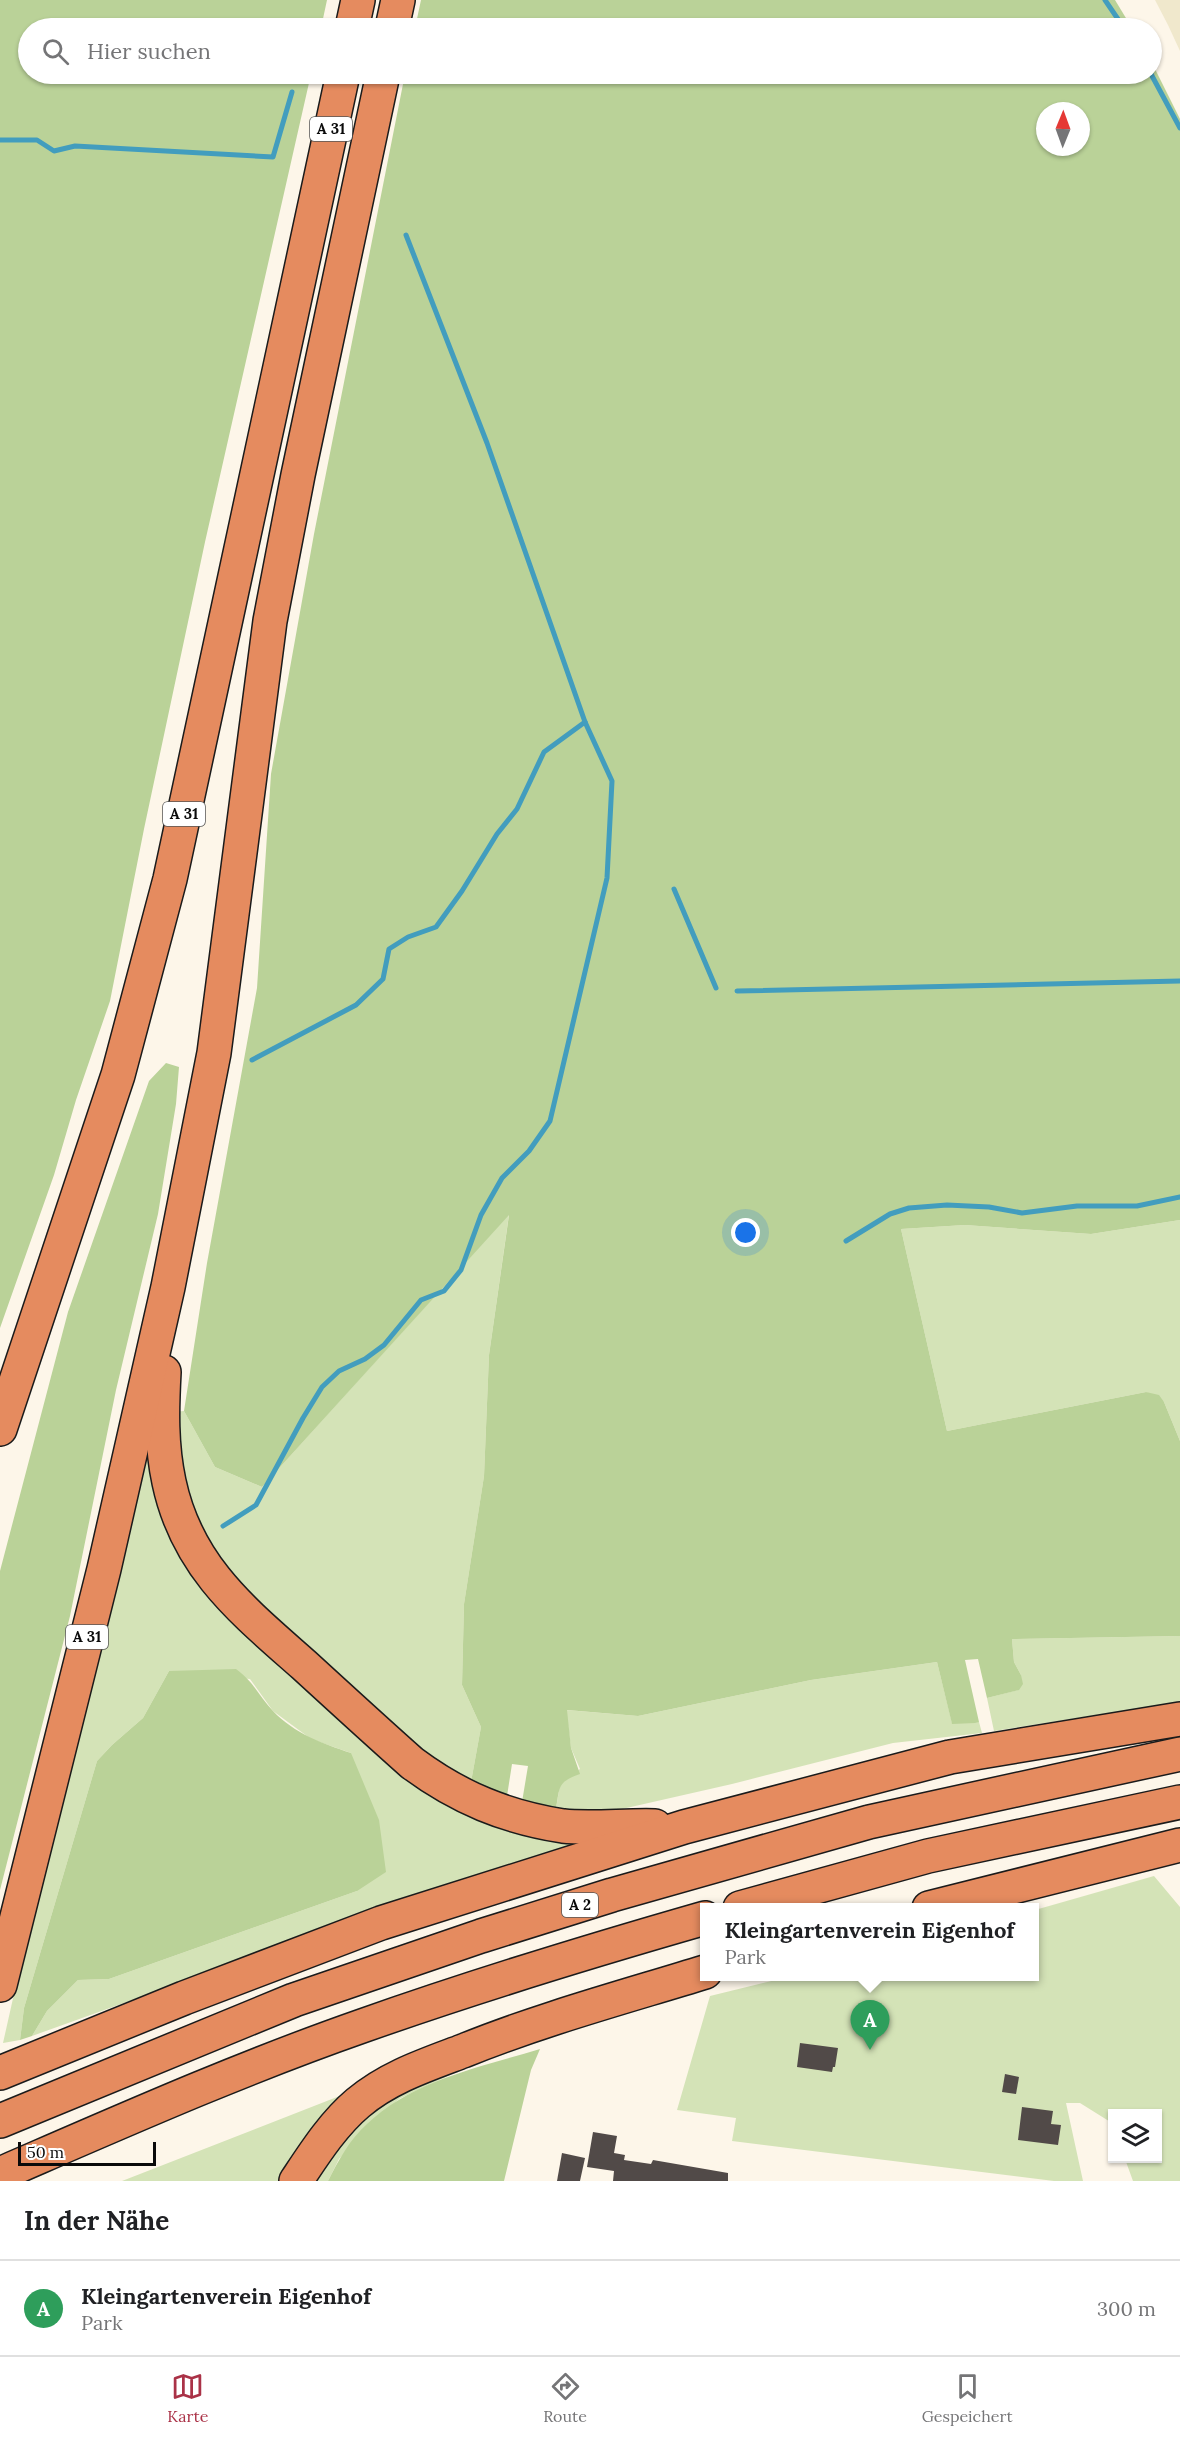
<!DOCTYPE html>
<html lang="de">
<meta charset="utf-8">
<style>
:root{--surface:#fff;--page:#f2f2f2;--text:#202124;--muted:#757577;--line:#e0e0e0;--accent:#aa3247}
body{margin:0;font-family:Lora,serif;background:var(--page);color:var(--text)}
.controls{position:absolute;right:18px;bottom:18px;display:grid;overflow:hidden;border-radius:0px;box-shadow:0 2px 4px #0004}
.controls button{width:54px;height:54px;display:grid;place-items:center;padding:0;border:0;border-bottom:2px solid var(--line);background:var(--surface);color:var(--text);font:30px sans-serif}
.compass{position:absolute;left:1036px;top:102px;width:54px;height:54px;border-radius:50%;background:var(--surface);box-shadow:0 2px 4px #0004;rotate:1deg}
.scale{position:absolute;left:18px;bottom:15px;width:138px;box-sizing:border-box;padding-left:6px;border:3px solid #0a0a0a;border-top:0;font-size:16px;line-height:21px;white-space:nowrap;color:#0a0a0a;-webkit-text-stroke:4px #fff;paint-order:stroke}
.you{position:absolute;left:746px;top:1233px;width:21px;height:21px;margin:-15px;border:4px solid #fff;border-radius:50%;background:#1a73e8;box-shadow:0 0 0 9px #1a73e833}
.badge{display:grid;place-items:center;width:39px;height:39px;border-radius:50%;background:var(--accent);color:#fff;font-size:20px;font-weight:700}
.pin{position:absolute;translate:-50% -50px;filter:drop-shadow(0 2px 3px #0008)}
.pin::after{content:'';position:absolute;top:32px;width:21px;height:18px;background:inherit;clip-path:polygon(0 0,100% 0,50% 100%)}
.popup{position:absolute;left:700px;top:1903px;width:339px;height:78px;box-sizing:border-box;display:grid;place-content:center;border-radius:0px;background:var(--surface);filter:drop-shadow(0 2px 4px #0005);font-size:20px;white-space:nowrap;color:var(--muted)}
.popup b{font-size:22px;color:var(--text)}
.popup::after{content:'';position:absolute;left:50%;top:100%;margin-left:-12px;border:12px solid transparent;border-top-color:var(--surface)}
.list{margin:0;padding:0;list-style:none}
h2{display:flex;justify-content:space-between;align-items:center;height:78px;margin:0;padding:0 24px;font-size:26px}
h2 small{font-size:20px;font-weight:400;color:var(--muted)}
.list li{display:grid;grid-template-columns:39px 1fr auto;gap:18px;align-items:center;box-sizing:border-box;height:96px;padding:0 24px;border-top:2px solid var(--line)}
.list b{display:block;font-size:22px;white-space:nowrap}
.list p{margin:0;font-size:20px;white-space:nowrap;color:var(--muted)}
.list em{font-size:20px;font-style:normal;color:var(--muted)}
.icon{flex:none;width:33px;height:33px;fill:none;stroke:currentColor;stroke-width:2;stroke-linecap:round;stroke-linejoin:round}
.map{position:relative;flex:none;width:1180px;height:2181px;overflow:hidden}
.search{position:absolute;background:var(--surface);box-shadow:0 2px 4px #0004;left:18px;right:18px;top:18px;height:66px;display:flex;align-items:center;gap:15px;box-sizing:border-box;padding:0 21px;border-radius:33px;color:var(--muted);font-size:22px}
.sheet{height:174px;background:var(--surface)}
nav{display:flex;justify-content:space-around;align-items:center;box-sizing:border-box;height:84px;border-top:2px solid var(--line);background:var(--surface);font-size:16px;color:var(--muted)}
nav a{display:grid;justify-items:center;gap:3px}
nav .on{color:var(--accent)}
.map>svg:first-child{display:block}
.farmland{fill:#f0e8cc}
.green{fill:#d4e3b7}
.forest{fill:#bad298;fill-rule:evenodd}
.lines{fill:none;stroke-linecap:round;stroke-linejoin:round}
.stream{stroke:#429dbe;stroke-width:5}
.building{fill:#514a48}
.motorway-casing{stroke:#1b1b1b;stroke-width:36}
.motorway{stroke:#e58b5f;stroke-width:33}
.labels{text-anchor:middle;stroke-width:6;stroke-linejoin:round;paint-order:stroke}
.shield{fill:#fff;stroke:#545454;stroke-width:1.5}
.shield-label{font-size:15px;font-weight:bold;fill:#0a0a0a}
</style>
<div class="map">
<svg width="1180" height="2181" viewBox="0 0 1180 2181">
<rect width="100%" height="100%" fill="#fdf6e9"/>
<path class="farmland" d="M1155,0H1180V51L1168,25Z"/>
<g class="green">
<path d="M509,1214L489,1355L484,1476L464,1604L462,1685L481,1727L471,1782L407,1741L245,1598L181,1496L173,1412L184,1411L215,1467L262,1487Z"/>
<path d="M1180,1220V1441L1164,1402L1146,1392L947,1431L901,1229L965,1225L1091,1234Z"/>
<path d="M147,1435L163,1513L399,1768L586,1841L460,1882L32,2036L47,2011L78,1980L109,1979L357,1891L351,1753L311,1739L273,1711L250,1679L169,1671L143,1718L112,1745L97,1761L24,2008L20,2040L3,2043L53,1820Z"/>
<path d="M1180,1636V1702L994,1731L987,1698L1018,1690L1021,1675L1014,1662L1012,1639Z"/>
<path d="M937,1662L952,1723L979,1722L982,1733L893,1743L732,1784L622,1809H556L560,1784L580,1769L571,1748L566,1710L638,1716L811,1680Z"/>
<path d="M1154,1876L1180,1907V2181H1133L1125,2159L1158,2158V2114H1112V2123L1080,2103H1066L1083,2181H1054L732,2141L736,2118L677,2110L710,1996L788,1977L1035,1976V1910Z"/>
<path d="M450,2075L399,2099L339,2159L328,2181H122L360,2088Z"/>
</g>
<g class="forest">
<path d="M0,0H327L321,28H28V74H311L205,542L144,829L110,1001L76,1100L54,1175L0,1328Z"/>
<path d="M421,0H1115L1132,28H415Z"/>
<path d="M1152,63L1180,119V1220L1091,1234L965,1225L901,1229L947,1431L1146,1392L1159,1395L1164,1402L1180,1441V1636L1012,1639L1014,1662L1021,1675L1023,1684L1019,1690L987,1698L978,1659L965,1660L979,1722L975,1723L952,1724L937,1662L811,1680L638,1716L567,1710L571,1748L580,1774C557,1782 560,1787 556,1809L522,1802L528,1766L512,1764L507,1796L471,1782L481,1727L462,1685L464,1604L484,1476L489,1355L509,1215L262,1487L215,1467L184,1411L207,1263L257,988L271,774L314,534L405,74H1152ZM1045,111H1081V147H1045Z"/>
<path d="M166,1063L179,1067L176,1104L158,1214L116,1390L70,1616L0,1890V1571L68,1312L149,1081Z"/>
<path d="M236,1669C254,1682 259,1696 273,1711C295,1734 322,1743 351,1753L379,1820L386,1872L357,1891L109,1979L78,1980L47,2011L32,2036L20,2040L24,2008L97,1761L112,1745L143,1718L169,1671Z"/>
<path d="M540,2049L531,2070L504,2181H328C338,2161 350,2139 367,2124C413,2080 481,2067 540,2049Z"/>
</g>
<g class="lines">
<g class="stream">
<path d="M1105,0L1124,28"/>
<path d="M1151,74L1180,128"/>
<path d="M0,140H37L54,151L75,146L273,157L292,92"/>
<path d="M674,889L716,988"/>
<path d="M737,991L1180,981"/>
<path d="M252,1060L356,1005L383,979L389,949L408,937L436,927L462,891L497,834L517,809L544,752L585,722"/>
<path d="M846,1241L890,1214L909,1208L947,1205L989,1207L1022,1213L1077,1206H1137L1180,1197"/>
<path d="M223,1526L256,1505L303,1418L322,1387L339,1371L365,1359L384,1345L421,1300L444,1291L461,1270L481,1215L502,1178L529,1151L550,1121L607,878L612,781L585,722L487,443L406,235"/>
</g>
</g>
<g class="building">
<path d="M800,2043L838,2048L835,2067H833L832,2072L797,2067Z"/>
<path d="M1005,2074L1019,2077L1016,2094L1002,2092Z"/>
<path d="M1022,2107L1053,2111L1051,2124L1061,2125L1058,2145L1018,2140Z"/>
<path d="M593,2132L617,2136L614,2153L625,2155L624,2160L651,2164L653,2160L728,2173V2181H613L614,2171L587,2167Z"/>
<path d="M562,2153L585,2158L580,2181H557Z"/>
</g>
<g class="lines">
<defs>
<g id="motorway">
<path d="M352,28L358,0"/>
<path d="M392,28L398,0"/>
<path d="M164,1372C162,1409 161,1445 169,1482C187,1567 243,1611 304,1665C340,1698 376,1731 412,1763C459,1798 506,1817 563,1826C589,1829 627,1825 655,1826"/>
<path d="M0,1429L118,1075L170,879L343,74"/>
<path d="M740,1908L928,1856L1180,1802"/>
<path d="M929,1908L1180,1845"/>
<path d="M0,1985L104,1569L168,1287L214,1053L270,621L298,475L383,74"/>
<path d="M0,2073L184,1998L381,1923L684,1827L950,1757L1180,1719"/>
<path d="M0,2121L294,2000L481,1936L612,1895L869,1822L1180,1754"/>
<path d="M0,2174C120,2122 239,2069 362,2026C475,1986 590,1951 705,1918"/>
<path d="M296,2181C314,2154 333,2124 358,2103C389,2077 426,2065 463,2051C542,2019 624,1997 705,1972"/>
</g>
</defs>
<use href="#motorway" class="motorway-casing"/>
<use href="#motorway" class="motorway"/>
</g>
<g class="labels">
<g class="shield">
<rect x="310" y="117" width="42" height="24" rx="4.5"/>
<rect x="163" y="802" width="42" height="24" rx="4.5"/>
<rect x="66" y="1625" width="42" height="24" rx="4.5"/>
<rect x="562" y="1893" width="36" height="24" rx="4.5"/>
</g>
<g class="shield-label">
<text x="331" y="134">A 31</text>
<text x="184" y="819">A 31</text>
<text x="87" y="1642">A 31</text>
<text x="580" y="1910">A 2</text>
</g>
</g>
</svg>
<div class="controls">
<button><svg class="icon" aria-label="layers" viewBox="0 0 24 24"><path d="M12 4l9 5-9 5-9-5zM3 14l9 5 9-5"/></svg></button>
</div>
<svg class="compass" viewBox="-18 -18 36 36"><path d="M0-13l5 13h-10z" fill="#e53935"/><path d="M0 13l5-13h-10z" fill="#757577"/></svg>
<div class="scale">50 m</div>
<div class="you"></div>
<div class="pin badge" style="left:870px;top:2050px;background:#2e9e5b">A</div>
<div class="popup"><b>Kleingartenverein Eigenhof</b>Park</div>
<div class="search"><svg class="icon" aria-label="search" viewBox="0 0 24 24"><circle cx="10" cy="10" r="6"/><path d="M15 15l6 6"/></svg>Hier suchen</div>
</div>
<section class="sheet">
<h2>In der Nähe<small></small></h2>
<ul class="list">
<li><span class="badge" style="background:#2e9e5b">A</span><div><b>Kleingartenverein Eigenhof</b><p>Park</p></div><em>300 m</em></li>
</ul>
</section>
<nav>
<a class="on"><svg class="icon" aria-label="map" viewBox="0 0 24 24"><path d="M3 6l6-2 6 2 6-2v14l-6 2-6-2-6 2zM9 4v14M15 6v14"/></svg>Karte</a>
<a><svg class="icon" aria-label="directions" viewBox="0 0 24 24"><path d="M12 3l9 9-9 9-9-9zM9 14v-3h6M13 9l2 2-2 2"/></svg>Route</a>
<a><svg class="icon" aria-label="saved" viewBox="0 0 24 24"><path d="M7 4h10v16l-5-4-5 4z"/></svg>Gespeichert</a>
</nav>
